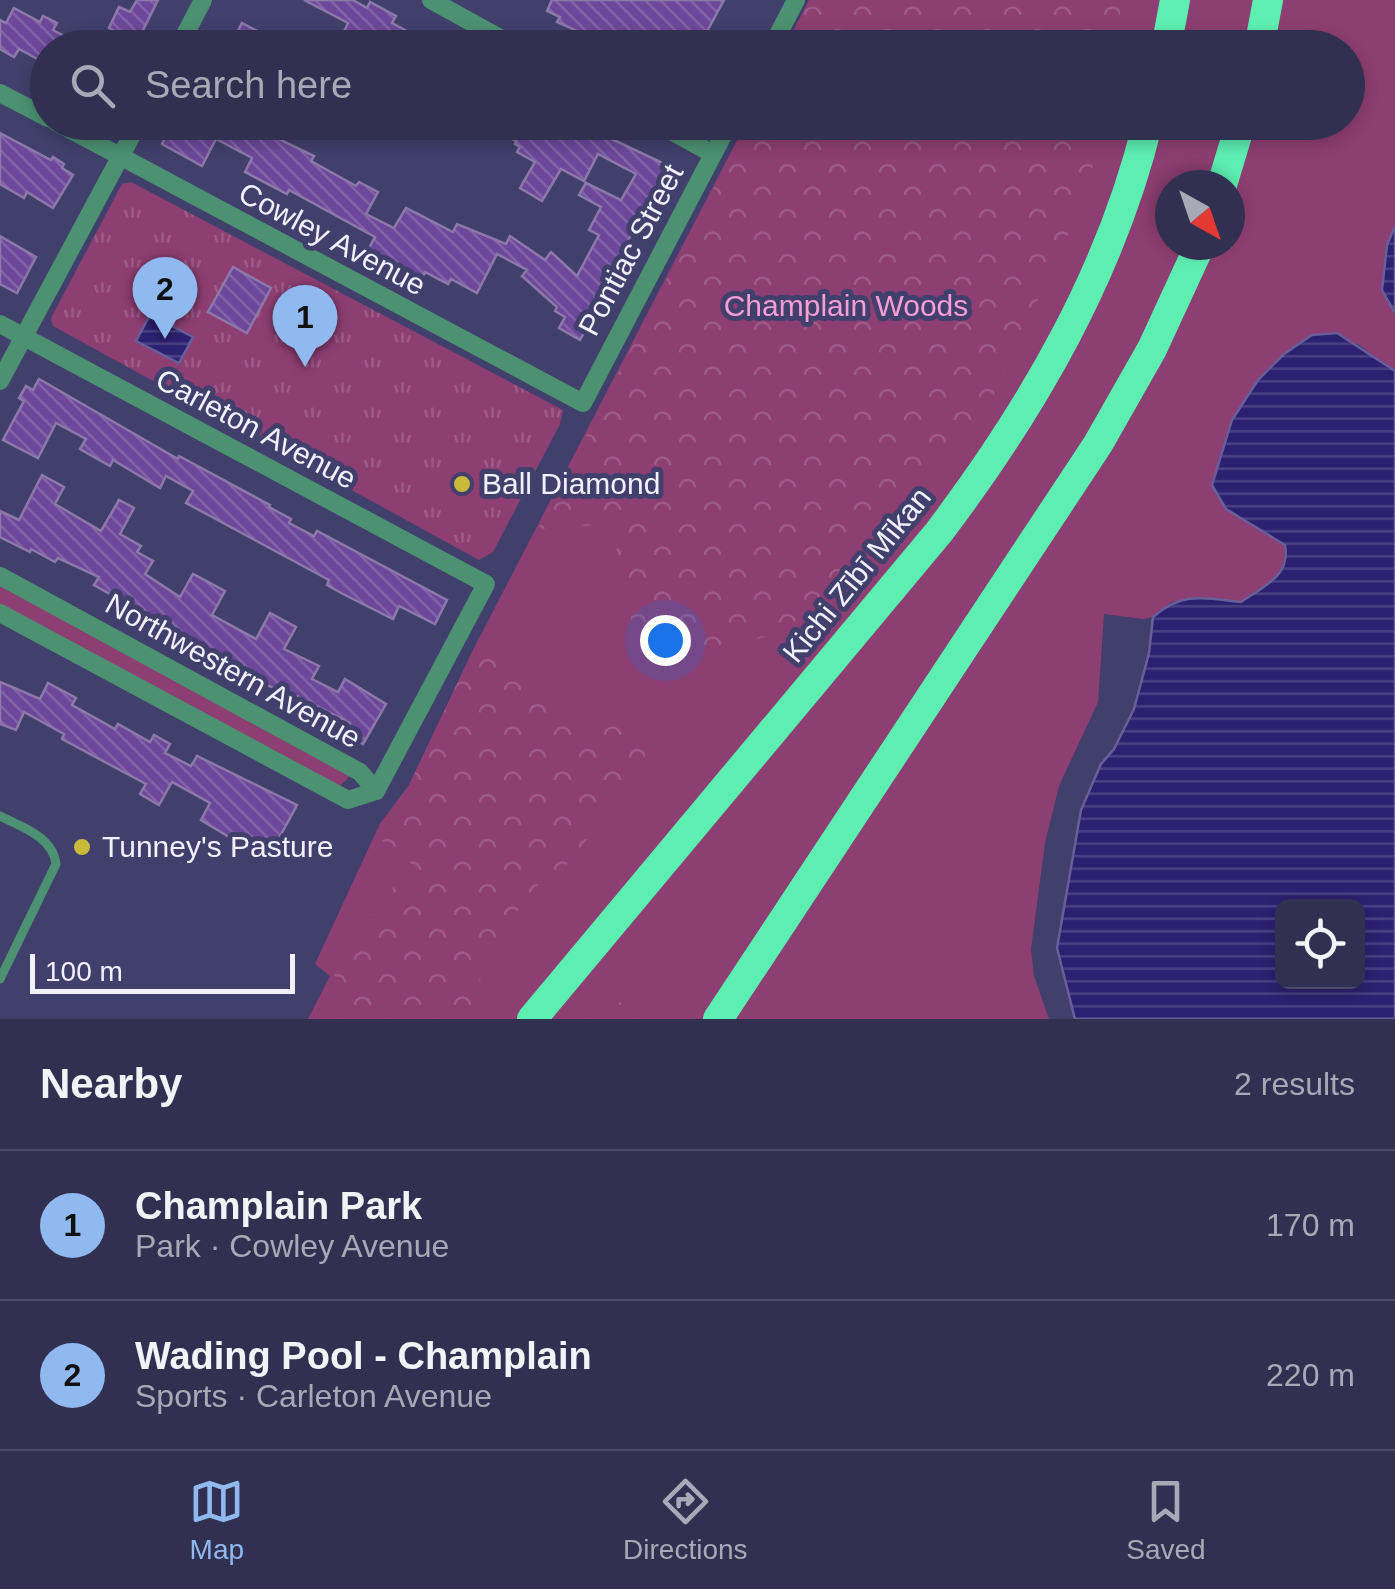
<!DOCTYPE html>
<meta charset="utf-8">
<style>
:root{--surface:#313051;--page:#3d3c5b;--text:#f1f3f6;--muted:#a8a9b7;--line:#4c4b68;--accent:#90b9f0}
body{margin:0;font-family:Arial,sans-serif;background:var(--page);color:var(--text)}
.controls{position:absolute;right:30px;bottom:30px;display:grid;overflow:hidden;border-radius:15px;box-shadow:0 5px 15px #0003}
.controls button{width:90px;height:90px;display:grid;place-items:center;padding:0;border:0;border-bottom:2px solid var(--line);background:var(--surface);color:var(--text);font:50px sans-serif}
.compass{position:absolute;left:1155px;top:170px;width:90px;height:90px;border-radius:50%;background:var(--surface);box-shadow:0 5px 15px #0003;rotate:140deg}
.scale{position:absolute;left:30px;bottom:25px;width:265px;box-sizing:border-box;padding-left:10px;border:5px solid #f0f1fc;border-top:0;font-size:28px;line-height:35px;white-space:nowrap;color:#f0f1fc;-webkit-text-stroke:8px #41406c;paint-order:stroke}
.you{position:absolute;left:665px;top:640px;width:35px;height:35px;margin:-25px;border:8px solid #fff;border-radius:50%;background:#1a73e8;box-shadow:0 0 0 15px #1a73e833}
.badge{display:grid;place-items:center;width:65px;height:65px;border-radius:50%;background:var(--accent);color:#111;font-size:32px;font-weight:700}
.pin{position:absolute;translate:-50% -82px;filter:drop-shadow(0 2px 5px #0008)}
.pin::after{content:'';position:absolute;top:52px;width:35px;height:30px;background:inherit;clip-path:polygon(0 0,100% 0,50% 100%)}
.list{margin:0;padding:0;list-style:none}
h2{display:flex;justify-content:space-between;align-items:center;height:130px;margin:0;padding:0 40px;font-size:42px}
h2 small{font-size:32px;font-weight:400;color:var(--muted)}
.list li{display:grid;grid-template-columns:65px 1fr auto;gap:30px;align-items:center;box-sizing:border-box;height:150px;padding:0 40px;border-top:2px solid var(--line)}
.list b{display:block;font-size:38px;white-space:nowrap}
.list p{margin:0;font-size:32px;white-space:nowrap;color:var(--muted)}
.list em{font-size:32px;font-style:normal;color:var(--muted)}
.icon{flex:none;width:55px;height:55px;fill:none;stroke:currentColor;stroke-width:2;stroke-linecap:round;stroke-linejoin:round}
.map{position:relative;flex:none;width:1395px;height:1019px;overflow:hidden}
.search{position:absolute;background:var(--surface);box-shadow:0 5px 15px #0003;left:30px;right:30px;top:30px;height:110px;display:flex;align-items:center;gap:25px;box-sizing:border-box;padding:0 35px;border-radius:55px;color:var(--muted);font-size:38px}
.sheet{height:430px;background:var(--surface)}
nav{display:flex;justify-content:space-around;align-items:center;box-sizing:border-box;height:140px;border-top:2px solid var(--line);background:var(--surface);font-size:28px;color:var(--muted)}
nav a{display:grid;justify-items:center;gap:5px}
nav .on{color:var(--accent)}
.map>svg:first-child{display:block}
.grass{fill:#8d3e72;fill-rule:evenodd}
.forest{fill:url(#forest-crowns)}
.park{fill:url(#park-tufts)}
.water{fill:url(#water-rules);stroke:#675f9a;stroke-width:2.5;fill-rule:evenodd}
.building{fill:url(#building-back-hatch);stroke:#8c79a9;stroke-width:2.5}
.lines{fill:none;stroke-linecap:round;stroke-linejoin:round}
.lane{stroke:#4c9172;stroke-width:9}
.street{stroke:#4c9172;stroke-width:18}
.highway{stroke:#5defb2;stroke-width:30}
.poi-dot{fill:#c9ba3a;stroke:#41406c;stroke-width:4}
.labels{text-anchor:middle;stroke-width:10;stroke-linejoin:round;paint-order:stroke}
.street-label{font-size:30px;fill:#f0f1fc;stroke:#41406c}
.park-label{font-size:30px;fill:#f89dd5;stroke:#41406c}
.poi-label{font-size:30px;fill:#f0f1fc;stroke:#41406c;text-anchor:start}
</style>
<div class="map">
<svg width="1395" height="1019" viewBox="0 0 1395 1019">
<defs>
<pattern id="forest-crowns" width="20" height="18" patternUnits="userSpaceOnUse" patternTransform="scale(2.5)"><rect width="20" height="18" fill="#8d3e72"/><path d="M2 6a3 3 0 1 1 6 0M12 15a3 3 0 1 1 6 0" fill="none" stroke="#9d5a87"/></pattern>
<pattern id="park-tufts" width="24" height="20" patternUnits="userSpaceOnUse" patternTransform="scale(2.5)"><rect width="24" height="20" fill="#8d3e72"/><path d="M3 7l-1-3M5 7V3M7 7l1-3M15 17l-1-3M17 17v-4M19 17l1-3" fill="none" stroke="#9d5a87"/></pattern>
<pattern id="water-rules" width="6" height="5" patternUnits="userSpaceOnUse" patternTransform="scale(2.5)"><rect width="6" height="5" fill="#2c2070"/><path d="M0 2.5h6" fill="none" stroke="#4b4185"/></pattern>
<pattern id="building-back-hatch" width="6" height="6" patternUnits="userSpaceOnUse" patternTransform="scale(2.5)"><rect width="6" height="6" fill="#6d489a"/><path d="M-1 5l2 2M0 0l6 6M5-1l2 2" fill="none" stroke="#8263a9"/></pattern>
</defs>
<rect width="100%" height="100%" fill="#41406c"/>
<g class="grass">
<path d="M809,0H1395V226L1387,246L1382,290L1395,313V371L1358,344L1312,335L1284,354L1258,380L1226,509L1285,545C1291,576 1264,586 1241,602L1195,597L1171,602L1153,617L1143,619L1104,614L1098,702L1059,786L1045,843L1031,949L1034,976L1049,1019H308L330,976L315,964L377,830L397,807L409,785L475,646L746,123L1348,122V48L785,47ZM1170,185H1230V245H1170Z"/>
<path d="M0,584L350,776L339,787L0,606Z"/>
</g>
<g class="forest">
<path d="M810,0H1123L1112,47H785Z"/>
<path d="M747,123H1099L1090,187L985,414L863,531L842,574L783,633L666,659L642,645L609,567L628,523L538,529Z"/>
<path d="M474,648C506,662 541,676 554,711C567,716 575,714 587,715C610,717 630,730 646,746L645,757L575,856L558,873L543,878L492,944L471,1006L485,1012V1019H322L341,984L331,971C353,931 382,901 412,866L404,851L378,839L379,825L409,785Z"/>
<path d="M630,999L647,1007L651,1019H565L576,1011C598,1019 609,1004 630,999Z"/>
</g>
<path class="park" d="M131,182L563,410L560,424L493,552L479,560L53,326L51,318L122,184Z"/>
<g class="water">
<path d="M1395,226V313L1382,290L1387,245Z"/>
<path d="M150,315L193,337L179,363L136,341Z"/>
<path d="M1337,333L1395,371V1019H1075L1057,948L1081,810L1101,764L1114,749L1134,709L1149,653L1153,617C1183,591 1204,598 1241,602C1264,586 1291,576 1285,545L1226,509L1212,485L1232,420L1258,380L1284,354L1312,335ZM1358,906V982H1282V906Z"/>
</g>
<g class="building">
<path d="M137,0H158L137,42L109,28L119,7L130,12Z"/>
<path d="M304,0H353L367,8L370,2L396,16L392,23L439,48H336L348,23Z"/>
<path d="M552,0H724L698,48H641L613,33L604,48L593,42L595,39L557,22L560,17L547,11Z"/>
<path d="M14,8L40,22L43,16L57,23L53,30L68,38L63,48H48L43,62L19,49L14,57L0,49V20L6,23Z"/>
<path d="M242,23L265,35L258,48H229Z"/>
<path d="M173,122H255L264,128L262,131L314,156L311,161L356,186L359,182L378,192L366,214L394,228L406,208L453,232L457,224L506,244L510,236L545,260L551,252L577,276L599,235L589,230L601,207L579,195L586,183L621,200L636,174L598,154L584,181L561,169L542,201L520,188L535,162L517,152L520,147L515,144L516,141L482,122H548L575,138L582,125L669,166L592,306L597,309L580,340L559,328L565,317L555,311L557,307L522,276L527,270L497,254L477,293L451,279L448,284L425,272L420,282L368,250L375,237L289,190L287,194L245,172L252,158L216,139L202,166L162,144Z"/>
<path d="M0,133L51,160L53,157L64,164L62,168L73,175L53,208L27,192L24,198L0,184Z"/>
<path d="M0,236L36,257L17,293L0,284Z"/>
<path d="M233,267L271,288L247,333L208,312Z"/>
<path d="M39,379L178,459L179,456L270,505L269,507L291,519L289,523L314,536L317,531L447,600L435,624L399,606L393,619L343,594L327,585L329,580L186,503L193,491L166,476L160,488L113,460L110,466L80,449L86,439L56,423L38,458L3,440L24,401L19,398L26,386L33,390Z"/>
<path d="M42,475L64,487L55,504L101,531L119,500L134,508L120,534L141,546L137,552L153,561L145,574L180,597L193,574L225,591L212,615L256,639L270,613L296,627L284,649L319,666L312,679L338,692L345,679L386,704L363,744L344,733L350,723L295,695L294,698L265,684L156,625L148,621L146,624L127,612L131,606L94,585L99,577L58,558L55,562L31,549L30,552L0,537V511L19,520Z"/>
<path d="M0,682L40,699L48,683L76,698L72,705L115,729L118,724L150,742L154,735L170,744L165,753L191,766L197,756L297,805L267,860L201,820L210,803L172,782L159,805L140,794L146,784L62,739L64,734L24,712L16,730L0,724Z"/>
</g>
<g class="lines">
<path class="lane" d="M0,816C22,827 53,837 56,864L0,979"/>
<g class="street">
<path d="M431,0L518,48"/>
<path d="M178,48L203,0"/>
<path d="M771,48L796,0"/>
<path d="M0,93L48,118"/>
<path d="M56,122L583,403L730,122"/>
<path d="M655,122L713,154"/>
<path d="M0,324L486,584L376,791"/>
<path d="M0,381L139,122"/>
<path d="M0,576L360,772L376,791"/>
<path d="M0,613L348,800L376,791"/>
</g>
<g class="highway">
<path d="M1166,48L1175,0"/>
<path d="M1259,48L1268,0"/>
<path d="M1222,185L1241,122"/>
<path d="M532,1019L939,532C1032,409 1111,274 1148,122"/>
<path d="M718,1019L1098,444L1152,349L1200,245"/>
</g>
</g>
<g class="poi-dot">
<circle cx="462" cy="484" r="10"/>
<circle cx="82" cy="847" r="10"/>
</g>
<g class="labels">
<g class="street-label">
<text transform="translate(332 239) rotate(28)" y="10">Cowley Avenue</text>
<text transform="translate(631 250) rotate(-62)" y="10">Pontiac Street</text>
<text transform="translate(256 429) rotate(28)" y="10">Carleton Avenue</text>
<text transform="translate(857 575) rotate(-51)" y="10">Kichi Zībī Mīkan</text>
<text transform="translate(233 671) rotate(29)" y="10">Northwestern Avenue</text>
</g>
<g class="park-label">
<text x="846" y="316">Champlain Woods</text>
</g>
<g class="poi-label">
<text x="482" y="494">Ball Diamond</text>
<text x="102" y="857">Tunney's Pasture</text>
</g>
</g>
</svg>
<div class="controls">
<button><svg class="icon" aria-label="locate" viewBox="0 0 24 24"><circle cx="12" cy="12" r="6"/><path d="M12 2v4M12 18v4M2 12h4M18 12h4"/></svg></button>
</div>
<svg class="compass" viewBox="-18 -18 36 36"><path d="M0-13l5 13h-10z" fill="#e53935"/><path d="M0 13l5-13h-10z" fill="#a8a9b7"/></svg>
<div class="scale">100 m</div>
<div class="you"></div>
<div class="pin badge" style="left:305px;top:367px">1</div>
<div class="pin badge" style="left:165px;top:339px">2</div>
<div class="search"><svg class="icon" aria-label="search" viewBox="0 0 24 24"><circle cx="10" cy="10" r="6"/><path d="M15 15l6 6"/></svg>Search here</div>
</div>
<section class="sheet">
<h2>Nearby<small>2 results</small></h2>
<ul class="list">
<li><span class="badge">1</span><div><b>Champlain Park</b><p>Park · Cowley Avenue</p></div><em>170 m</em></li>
<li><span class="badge">2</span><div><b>Wading Pool - Champlain</b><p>Sports · Carleton Avenue</p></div><em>220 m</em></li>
</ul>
</section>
<nav>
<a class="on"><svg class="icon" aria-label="map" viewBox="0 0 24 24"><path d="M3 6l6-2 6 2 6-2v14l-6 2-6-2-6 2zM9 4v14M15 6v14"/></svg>Map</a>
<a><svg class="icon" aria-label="directions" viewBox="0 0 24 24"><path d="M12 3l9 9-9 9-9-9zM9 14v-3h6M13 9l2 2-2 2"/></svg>Directions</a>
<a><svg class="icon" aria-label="saved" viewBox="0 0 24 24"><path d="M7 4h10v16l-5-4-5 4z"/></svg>Saved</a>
</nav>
